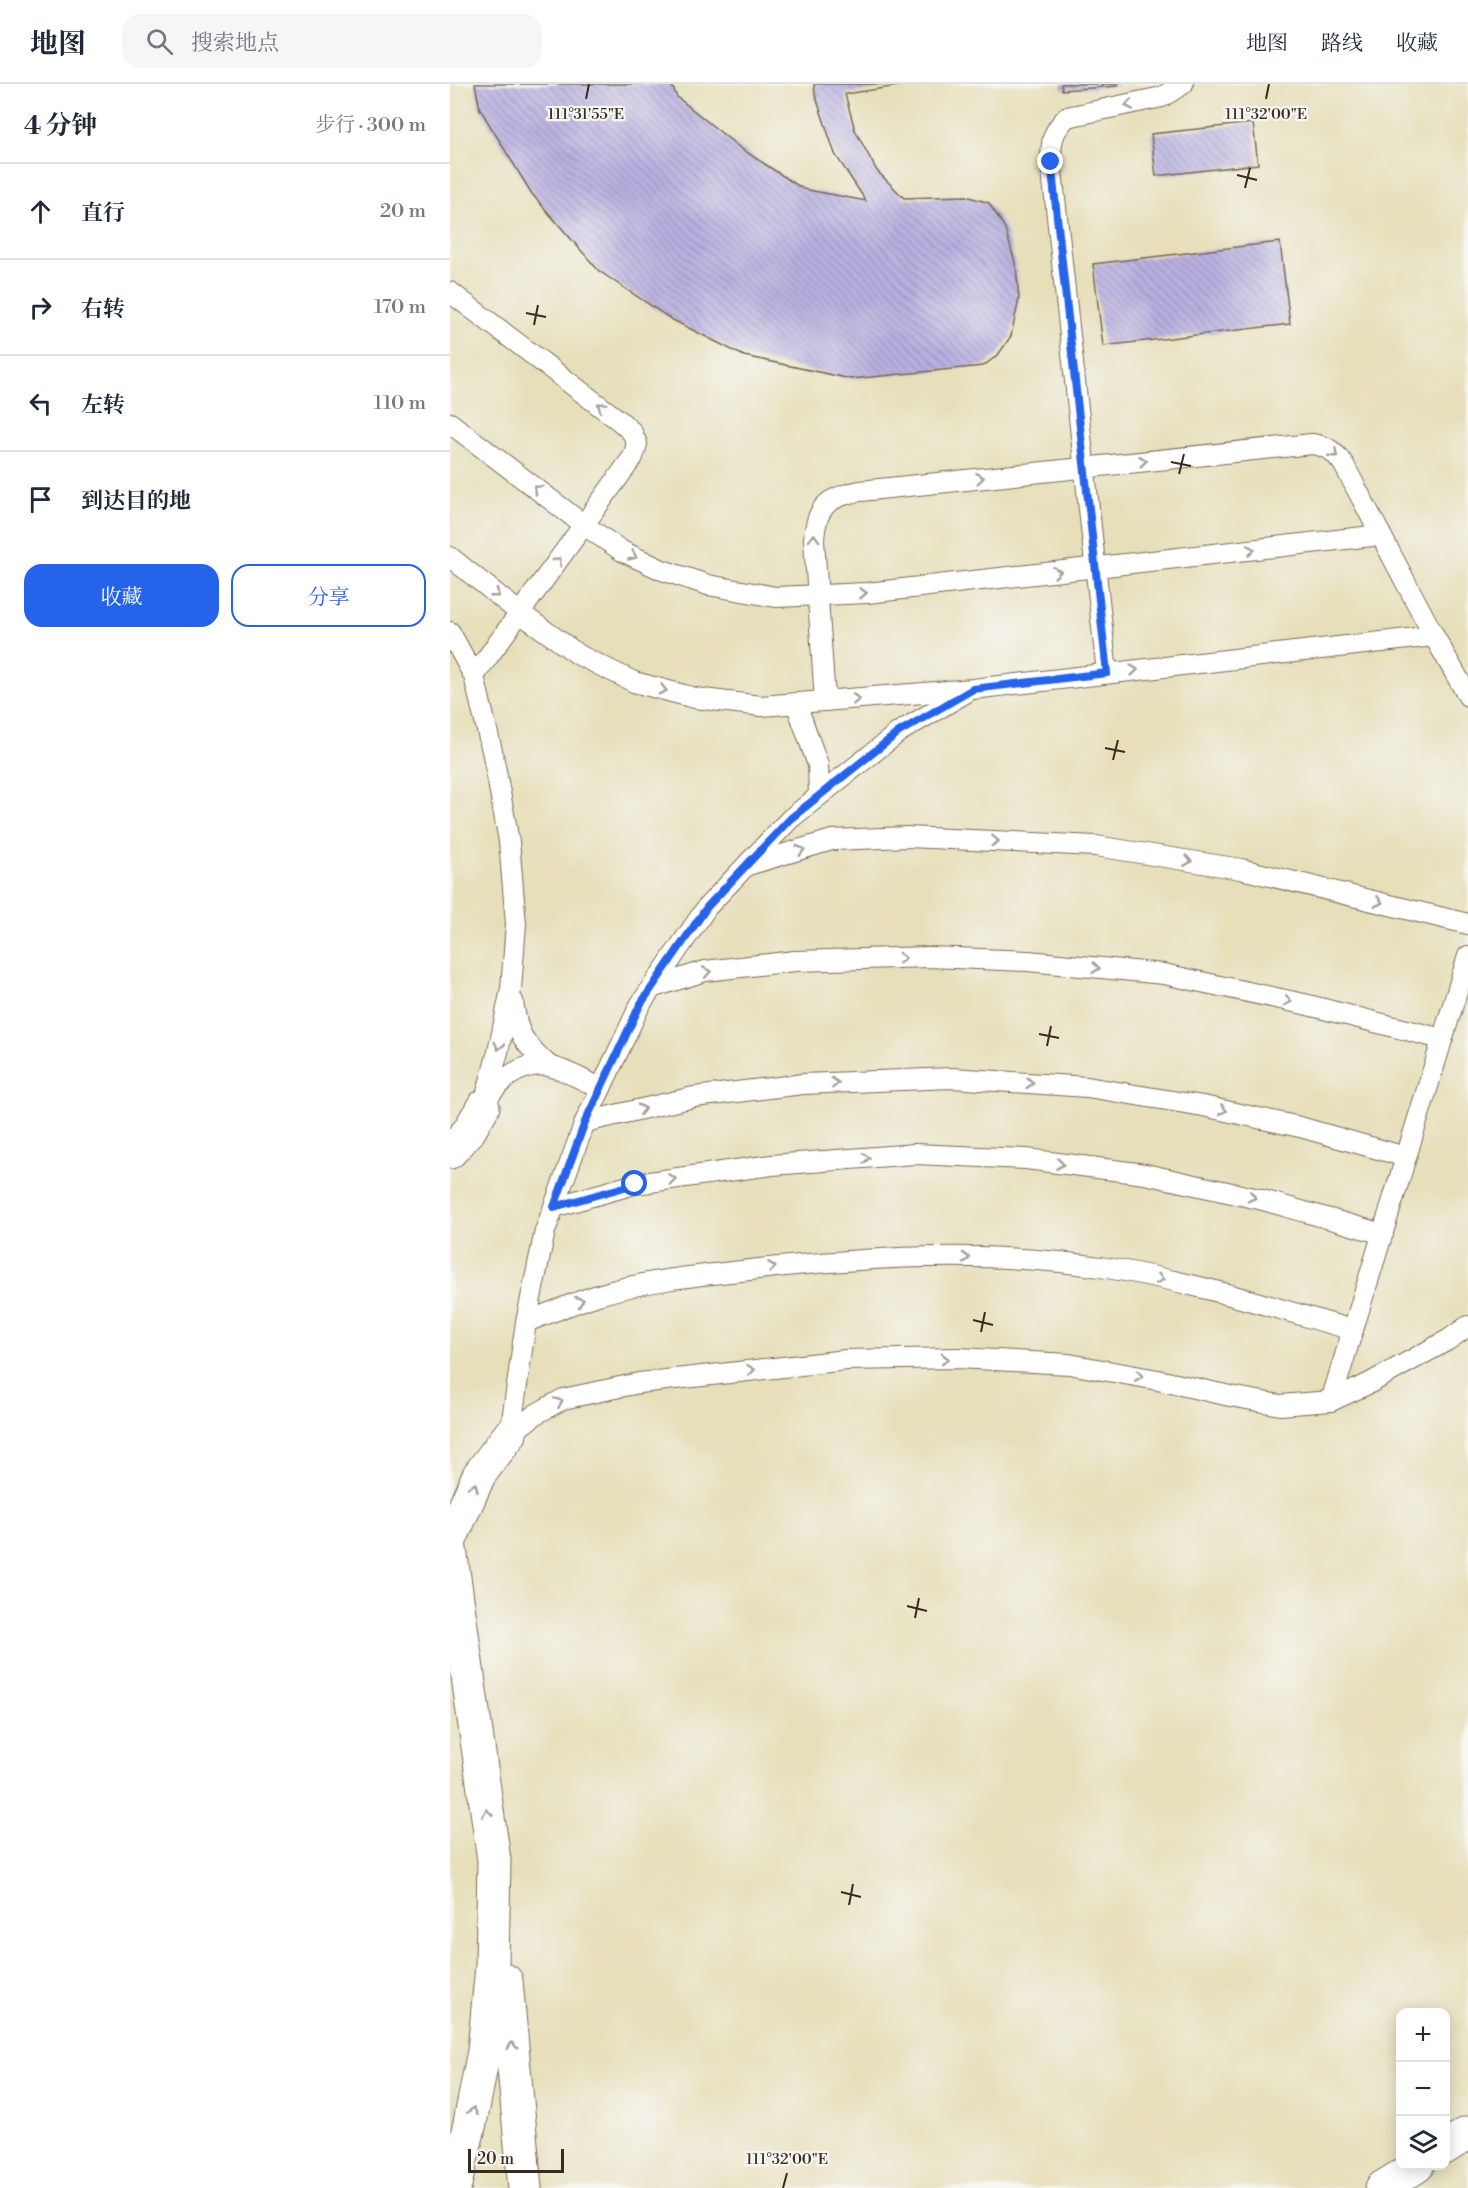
<!DOCTYPE html>
<html lang="zh">
<meta charset="utf-8">
<style>
:root{--surface:#fff;--page:#f6f6f7;--text:#1f2937;--muted:#747a83;--line:#e0e1e3;--accent:#2563eb}
body{margin:0;font-family:"Libre Bodoni","Noto Serif SC",serif;background:var(--page);color:var(--text)}
.controls{position:absolute;right:18px;bottom:18px;display:grid;overflow:hidden;border-radius:12px;box-shadow:0 3px 15px #0003}
.controls button{width:54px;height:54px;display:grid;place-items:center;padding:0;border:0;border-bottom:2px solid var(--line);background:var(--surface);color:var(--text);font:30px sans-serif}
.scale{position:absolute;left:18px;bottom:15px;width:96px;box-sizing:border-box;padding-left:6px;border:3px solid #3b2a1e;border-top:0;font-size:16px;line-height:21px;white-space:nowrap;color:#3b2a1e;-webkit-text-stroke:4px #f6f6f2;paint-order:stroke}
.stop{position:absolute;width:18px;height:18px;margin:-14px;border:4px solid #2563eb;border-radius:50%;background:#fff}
.stop.end{background:#2563eb;border-color:#fff;box-shadow:0 2px 6px #0008}
.list{margin:0;padding:0;list-style:none}
h2{display:flex;justify-content:space-between;align-items:center;height:78px;margin:0;padding:0 24px;font-size:26px}
h2 small{font-size:20px;font-weight:400;color:var(--muted)}
.list li{display:grid;grid-template-columns:39px 1fr auto;gap:18px;align-items:center;box-sizing:border-box;height:96px;padding:0 24px;border-top:2px solid var(--line)}
.list b{display:block;font-size:22px;white-space:nowrap}
.list em{font-size:20px;font-style:normal;color:var(--muted)}
.actions{display:flex;gap:12px;padding:18px 24px}
.actions a{flex:1;padding:14px 0;border:2px solid var(--accent);border-radius:18px;text-align:center;font-size:21px;color:var(--accent)}
.actions .main{background:var(--accent);color:#fff}
.icon{flex:none;width:33px;height:33px;fill:none;stroke:currentColor;stroke-width:2;stroke-linecap:round;stroke-linejoin:round}
.map{position:relative;flex:none;width:1018px;height:2104px;overflow:hidden}
header{display:flex;align-items:center;gap:36px;box-sizing:border-box;height:84px;padding:0 30px;background:var(--surface);border-bottom:2px solid var(--line)}
header strong{font-size:28px}
nav{display:flex;gap:33px;margin-inline-start:auto;font-size:21px}
.search{width:420px;height:54px;background:var(--page);display:flex;align-items:center;gap:15px;box-sizing:border-box;padding:0 21px;border-radius:18px;color:var(--muted);font-size:22px}
main{display:flex}
aside{flex:1;background:var(--surface)}
.map>svg:first-child{display:block}
.building{fill:url(#building-back-hatch)}
.lines{fill:none;stroke-linecap:round;stroke-linejoin:round}
.lane-casing{stroke:#776955;stroke-width:22}
.highway-casing{stroke:#776955;stroke-width:35}
.lane{stroke:#fff;stroke-width:20}
.highway{stroke:#fff;stroke-width:33}
.oneway{stroke:#a79f9a}
.route{stroke:#2563eb;stroke-width:8}
.ticks{fill:none;stroke:#3b2a1e;stroke-width:2}
.ticks-label{font-size:15px;text-anchor:middle;fill:#3b2a1e;stroke:#f6f6f2;stroke-width:4.5;stroke-linejoin:round;paint-order:stroke}
</style>
<header>
<strong>地图</strong>
<div class="search"><svg class="icon" aria-label="search" viewBox="0 0 24 24"><circle cx="10" cy="10" r="6"/><path d="M15 15l6 6"/></svg>搜索地点</div>
<nav><a>地图</a><a>路线</a><a>收藏</a></nav>
</header>
<main>
<aside>
<h2>4 分钟<small>步行 · 300 m</small></h2>
<ul class="list">
<li><svg class="icon" aria-label="ahead" viewBox="0 0 24 24"><path d="M12 20V5M6 11l6-6 6 6"/></svg><div><b>直行</b></div><em>20 m</em></li>
<li><svg class="icon" aria-label="right" viewBox="0 0 24 24"><path d="M7 20v-9h11M14 6l5 5-5 5"/></svg><div><b>右转</b></div><em>170 m</em></li>
<li><svg class="icon" aria-label="left" viewBox="0 0 24 24"><path d="M17 20v-9H6M10 6l-5 5 5 5"/></svg><div><b>左转</b></div><em>110 m</em></li>
<li><svg class="icon" aria-label="arrive" viewBox="0 0 24 24"><path d="M6 21V4h12l-3 4 3 4H6"/></svg><div><b>到达目的地</b></div></li>
</ul>
<div class="actions"><a class="main">收藏</a><a>分享</a></div>
</aside>
<div class="map">
<svg width="1018" height="2104" viewBox="0 0 1018 2104">
<defs>
<pattern id="building-back-hatch" width="6" height="6" patternUnits="userSpaceOnUse" patternTransform="scale(1.5)"><rect width="6" height="6" fill="#b9b1e1"/><path d="M-1 5l2 2M0 0l6 6M5-1l2 2" fill="none" stroke="#9890b6"/></pattern>
</defs>
<rect width="100%" height="100%" fill="#f6f6f2"/>
<filter id="ink" filterUnits="userSpaceOnUse"><feTurbulence type="fractalNoise" baseFrequency=".0167" numOctaves="2"/><feDisplacementMap in="SourceGraphic" scale="12" xChannelSelector="R" yChannelSelector="G"/><feConvolveMatrix kernelMatrix="1 2 1 2 8 2 1 2 1" color-interpolation-filters="sRGB"/></filter>
<filter id="wash" filterUnits="userSpaceOnUse"><feTurbulence type="fractalNoise" baseFrequency=".008" numOctaves="4" result="noise"/><feDisplacementMap in="SourceGraphic" scale="24" xChannelSelector="R" yChannelSelector="G"/><feGaussianBlur stdDeviation="1.35" result="paint"/><feColorMatrix in="noise" values="0 0 0 0 0 0 0 0 0 0 0 0 0 0 0 0 0 1.4 0 .05"/><feComposite in="paint" operator="in"/></filter>
<g filter="url(#wash)">
<rect width="100%" height="100%" fill="#e7dfba"/>
<g id="blocks">
<g class="building">
<path d="M25,0H221L227,13L290,64L353,105L416,117L385,70L365,10L364,0H461L395,10L405,46L427,87L454,114L516,112L539,119L555,144L566,182L569,215L561,252L548,271L533,282L401,295L294,272L221,235L149,187L82,110L30,25Z"/>
<path d="M611,0H668V2L612,6Z"/>
<path d="M803,39L808,80L706,92L701,50Z"/>
<path d="M830,158L840,240L653,262L643,180Z"/>
</g>
</g>
</g>
<g filter="url(#ink)">
<use href="#blocks" fill-opacity="0" stroke="#776955" stroke-width="1.5"/>
<g class="lines">
<defs>
<g id="lane">
<path d="M0,208L171,338L182,348L187,360L183,373L24,592"/>
<path d="M0,339L134,441L172,467L212,486L258,501L326,513L417,509L931,451"/>
<path d="M0,473L70,529L129,571L184,598L245,614L311,622L523,605L984,552"/>
<path d="M0,548L24,592L43,671L59,757L66,840L61,905L48,968L33,1023"/>
<path d="M657,589L601,78C601,57 602,48 617,33L712,13L733,0"/>
<path d="M375,617L364,456C366,422 378,413 410,407L862,360C878,362 885,368 894,381L984,552L1018,612"/>
<path d="M346,619L368,681L369,711"/>
<path d="M298,781L382,756L458,753L646,762L791,785L1018,840"/>
<path d="M201,904L255,887L345,877L480,873L578,877L714,890L854,920L992,955"/>
<path d="M63,917C68,954 73,957 99,982"/>
<path d="M37,1015C50,995 74,977 99,982C116,986 134,997 151,1004"/>
<path d="M135,1038L244,1013L353,1000L502,994L637,1003L753,1022L850,1043L956,1073"/>
<path d="M104,1123L185,1100L322,1081L465,1070L576,1075L695,1090L809,1115L933,1150"/>
<path d="M76,1238C100,1229 123,1219 148,1211C194,1197 243,1192 291,1187C411,1173 536,1165 657,1184C741,1197 822,1223 903,1246"/>
<path d="M881,1317L1018,872"/>
<path d="M60,1350L86,1330L113,1315L189,1299L396,1276L508,1274L619,1280L708,1296L780,1312L830,1321L881,1317L920,1299L998,1256L1018,1242"/>
<path d="M60,1350L76,1238L95,1147L135,1038L190,921L257,823L340,735L449,648L517,608"/>
</g>
<g id="highway">
<path d="M0,1068L19,1047L33,1023"/>
<path d="M0,1456L29,1391L60,1350"/>
<path d="M0,1465L44,1776L42,1882L34,1967L20,2039L4,2104"/>
<path d="M56,1897L75,2104"/>
<path d="M996,2063L1018,2049"/>
<path d="M932,2104L967,2082"/>
</g>
</defs>
<use href="#lane" class="lane-casing"/>
<use href="#highway" class="highway-casing"/>
<use href="#lane" class="lane"/>
<use href="#highway" class="highway"/>
</g>
<defs><path id="oneway-chevron" d="M-2-3.5L2.5 0L-2 3.5" fill="none" stroke-width="1.6" stroke-linecap="round" stroke-linejoin="round" transform="scale(1.5)"/></defs>
<g class="oneway">
<use href="#oneway-chevron" transform="translate(679 21) rotate(170)"/>
<use href="#oneway-chevron" transform="translate(151 322) rotate(-143)"/>
<use href="#oneway-chevron" transform="translate(884 370) rotate(43)"/>
<use href="#oneway-chevron" transform="translate(693 377) rotate(-6)"/>
<use href="#oneway-chevron" transform="translate(530 394) rotate(-6)"/>
<use href="#oneway-chevron" transform="translate(87 405) rotate(-143)"/>
<use href="#oneway-chevron" transform="translate(364 454) rotate(-89)"/>
<use href="#oneway-chevron" transform="translate(801 466) rotate(-7)"/>
<use href="#oneway-chevron" transform="translate(183 472) rotate(25)"/>
<use href="#oneway-chevron" transform="translate(108 477) rotate(-54)"/>
<use href="#oneway-chevron" transform="translate(607 488) rotate(-6)"/>
<use href="#oneway-chevron" transform="translate(413 509) rotate(-4)"/>
<use href="#oneway-chevron" transform="translate(46 510) rotate(38)"/>
<use href="#oneway-chevron" transform="translate(684 586) rotate(-6)"/>
<use href="#oneway-chevron" transform="translate(213 606) rotate(15)"/>
<use href="#oneway-chevron" transform="translate(406 615) rotate(-4)"/>
<use href="#oneway-chevron" transform="translate(545 757) rotate(3)"/>
<use href="#oneway-chevron" transform="translate(351 766) rotate(-17)"/>
<use href="#oneway-chevron" transform="translate(738 777) rotate(9)"/>
<use href="#oneway-chevron" transform="translate(929 818) rotate(14)"/>
<use href="#oneway-chevron" transform="translate(452 874) rotate(-2)"/>
<use href="#oneway-chevron" transform="translate(646 884) rotate(5)"/>
<use href="#oneway-chevron" transform="translate(257 888) rotate(-11)"/>
<use href="#oneway-chevron" transform="translate(838 917) rotate(12)"/>
<use href="#oneway-chevron" transform="translate(49 962) rotate(103)"/>
<use href="#oneway-chevron" transform="translate(385 999) rotate(-2)"/>
<use href="#oneway-chevron" transform="translate(580 999) rotate(4)"/>
<use href="#oneway-chevron" transform="translate(192 1025) rotate(-13)"/>
<use href="#oneway-chevron" transform="translate(773 1026) rotate(12)"/>
<use href="#oneway-chevron" transform="translate(416 1074) rotate(-4)"/>
<use href="#oneway-chevron" transform="translate(610 1080) rotate(7)"/>
<use href="#oneway-chevron" transform="translate(222 1095) rotate(-8)"/>
<use href="#oneway-chevron" transform="translate(802 1113) rotate(13)"/>
<use href="#oneway-chevron" transform="translate(516 1174)"/>
<use href="#oneway-chevron" transform="translate(322 1183) rotate(-7)"/>
<use href="#oneway-chevron" transform="translate(710 1195) rotate(11)"/>
<use href="#oneway-chevron" transform="translate(130 1217) rotate(-20)"/>
<use href="#oneway-chevron" transform="translate(495 1275) rotate(-1)"/>
<use href="#oneway-chevron" transform="translate(301 1286) rotate(-6)"/>
<use href="#oneway-chevron" transform="translate(689 1292) rotate(10)"/>
<use href="#oneway-chevron" transform="translate(109 1318) rotate(-24)"/>
<use href="#oneway-chevron" transform="translate(24 1403) rotate(-66)"/>
<use href="#oneway-chevron" transform="translate(37 1729) rotate(-98)"/>
<use href="#oneway-chevron" transform="translate(62 1962) rotate(-96)"/>
<use href="#oneway-chevron" transform="translate(23 2027) rotate(-79)"/>
</g>
</g>
<g class="lines" filter="url(#ink)">
<path class="route" d="M185,1100L104,1123L135,1038L190,921L257,823L340,735L449,648L523,605L657,589L601,78"/>
</g>
<path class="ticks" d="M136,15L139,0M816,15L819,0M787,91L807,96M795,104L800,84M76,229L96,233M84,241L88,221M721,378L741,382M729,390L734,370M655,664L675,668M663,676L668,656M589,950L609,954M597,962L601,942M523,1236L543,1241M531,1248L535,1228M457,1522L477,1527M465,1534L469,1514M391,1808L411,1813M399,1821L403,1800M333,2104L337,2089"/>
<g class="ticks-label">
<text x="136" y="35">111°31'55"E</text>
<text x="816" y="35">111°32'00"E</text>
<text x="337" y="2080">111°32'00"E</text>
</g>
</svg>
<div class="controls">
<button>+</button>
<button>−</button>
<button><svg class="icon" aria-label="layers" viewBox="0 0 24 24"><path d="M12 4l9 5-9 5-9-5zM3 14l9 5 9-5"/></svg></button>
</div>
<div class="scale">20 m</div>
<div class="stop" style="left:185px;top:1100px"></div>
<div class="stop end" style="left:601px;top:78px"></div>
</div>
</main>
